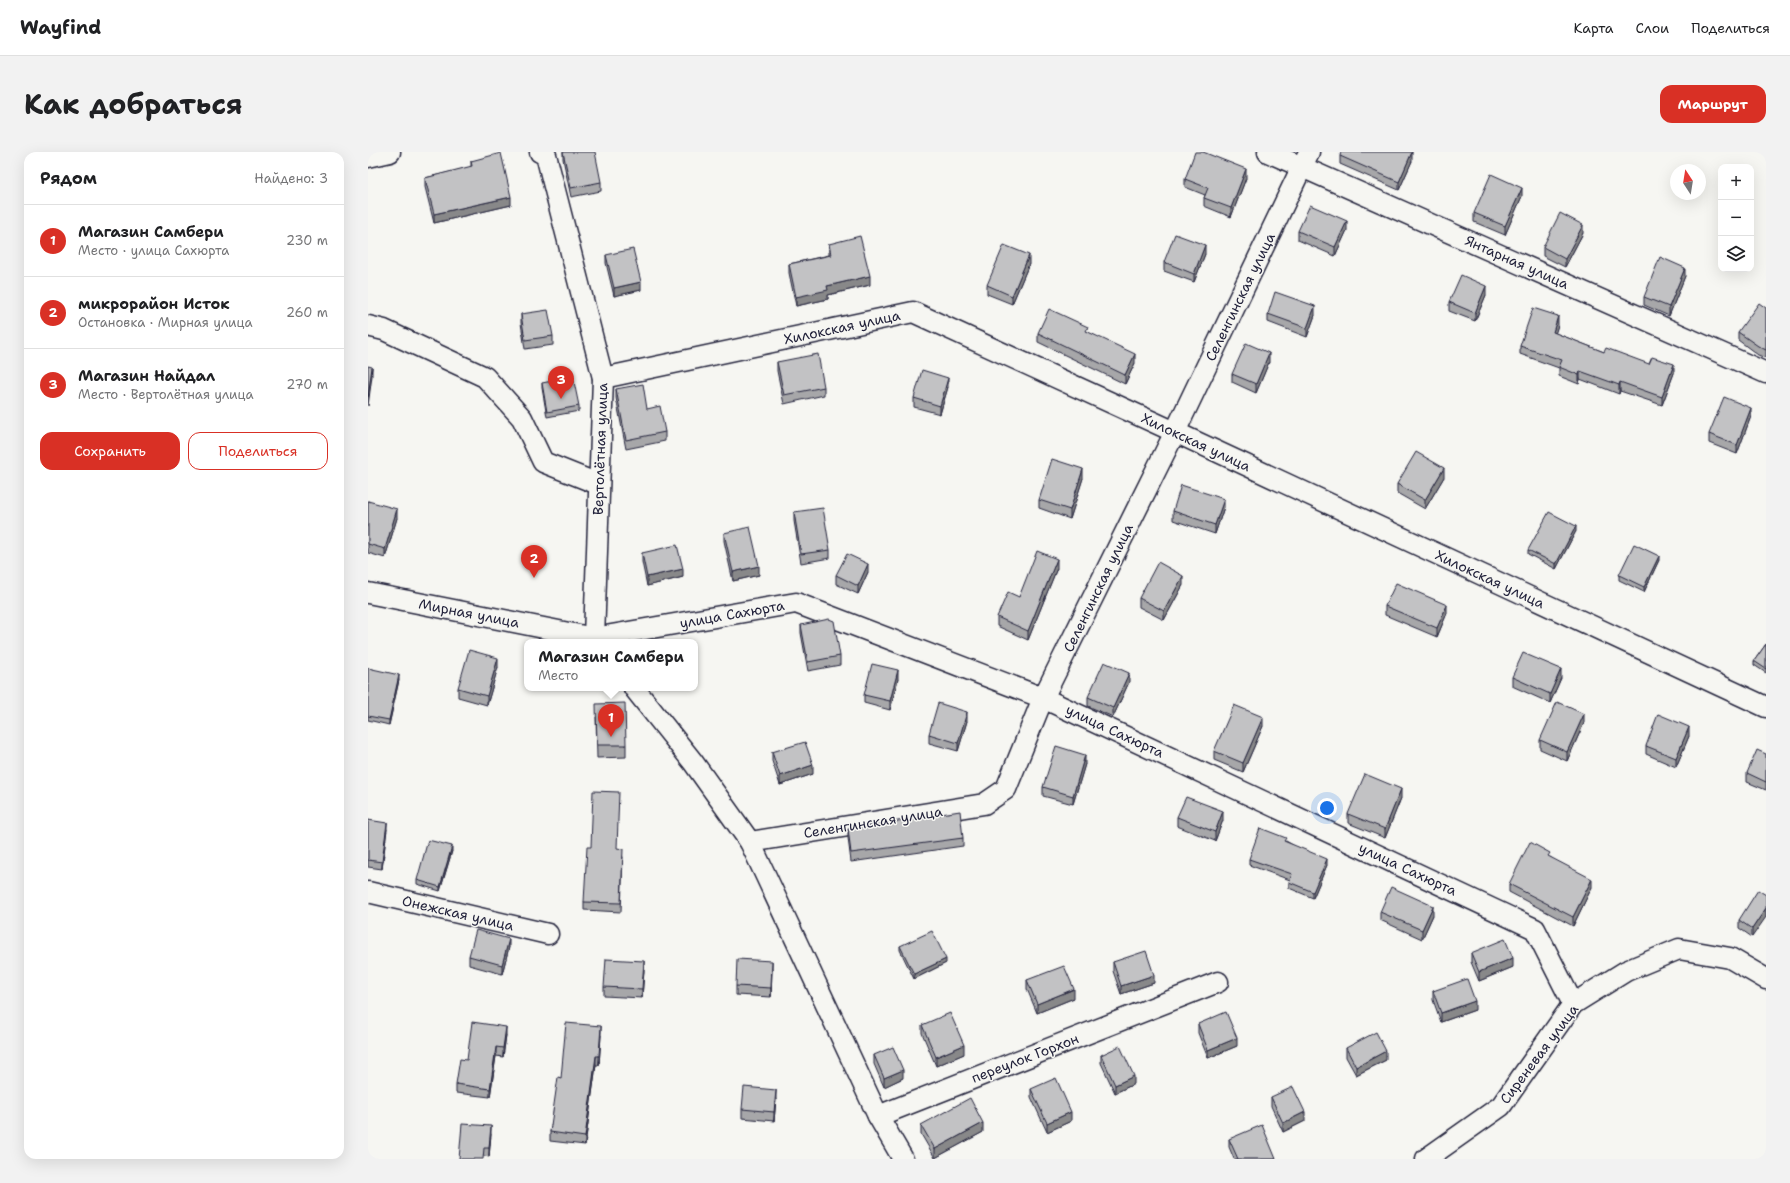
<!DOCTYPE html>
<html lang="ru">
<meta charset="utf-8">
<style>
:root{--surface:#fff;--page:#f2f2f2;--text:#202124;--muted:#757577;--line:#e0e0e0;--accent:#d93025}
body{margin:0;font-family:"Shantell Sans",sans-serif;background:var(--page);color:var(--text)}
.controls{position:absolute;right:12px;top:12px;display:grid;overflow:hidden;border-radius:8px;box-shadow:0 4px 16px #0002}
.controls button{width:36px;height:36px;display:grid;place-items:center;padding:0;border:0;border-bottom:1px solid var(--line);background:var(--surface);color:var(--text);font:20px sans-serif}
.compass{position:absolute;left:1302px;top:12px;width:36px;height:36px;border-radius:50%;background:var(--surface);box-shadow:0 4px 16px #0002;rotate:348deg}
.you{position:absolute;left:959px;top:656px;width:14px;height:14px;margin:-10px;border:3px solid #fff;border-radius:50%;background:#1a73e8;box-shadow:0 0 0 6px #1a73e833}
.badge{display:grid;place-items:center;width:26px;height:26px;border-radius:50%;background:var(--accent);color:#fff;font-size:13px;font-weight:700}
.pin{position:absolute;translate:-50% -33px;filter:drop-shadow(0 1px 2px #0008)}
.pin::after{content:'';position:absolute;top:21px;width:14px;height:12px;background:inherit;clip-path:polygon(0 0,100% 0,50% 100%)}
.popup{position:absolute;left:156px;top:487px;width:174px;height:52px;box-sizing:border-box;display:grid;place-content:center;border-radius:8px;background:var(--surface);filter:drop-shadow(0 1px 3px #0005);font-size:13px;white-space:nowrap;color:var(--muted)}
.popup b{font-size:15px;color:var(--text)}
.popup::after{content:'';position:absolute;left:50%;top:100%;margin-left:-8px;border:8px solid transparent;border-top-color:var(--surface)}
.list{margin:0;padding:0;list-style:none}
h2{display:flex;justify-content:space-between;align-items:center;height:52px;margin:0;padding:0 16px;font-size:17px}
h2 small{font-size:13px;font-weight:400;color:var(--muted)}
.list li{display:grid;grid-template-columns:26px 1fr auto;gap:12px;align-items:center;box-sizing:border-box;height:72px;padding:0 16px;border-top:1px solid var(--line)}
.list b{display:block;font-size:15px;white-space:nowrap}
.list p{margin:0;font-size:13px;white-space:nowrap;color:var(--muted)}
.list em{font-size:13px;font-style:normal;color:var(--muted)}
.actions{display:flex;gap:8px;padding:12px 16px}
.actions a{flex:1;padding:9px 0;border:1px solid var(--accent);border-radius:12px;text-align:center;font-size:14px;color:var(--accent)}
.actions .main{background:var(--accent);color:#fff}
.icon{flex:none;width:22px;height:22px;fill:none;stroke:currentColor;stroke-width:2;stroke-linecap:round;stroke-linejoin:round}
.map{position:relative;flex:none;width:1398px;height:1007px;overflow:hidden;border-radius:12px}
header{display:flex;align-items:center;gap:24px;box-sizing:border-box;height:56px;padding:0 20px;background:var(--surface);border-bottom:1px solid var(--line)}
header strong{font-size:19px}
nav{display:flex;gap:22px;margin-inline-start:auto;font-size:14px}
.intro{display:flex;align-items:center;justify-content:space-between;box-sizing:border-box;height:96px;padding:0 24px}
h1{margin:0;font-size:28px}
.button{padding:10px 18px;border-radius:12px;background:var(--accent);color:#fff;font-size:14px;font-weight:700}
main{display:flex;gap:24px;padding:0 24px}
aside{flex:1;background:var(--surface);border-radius:12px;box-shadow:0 4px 16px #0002}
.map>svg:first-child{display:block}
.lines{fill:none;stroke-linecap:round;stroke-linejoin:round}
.minor-casing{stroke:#22223b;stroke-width:23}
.minor{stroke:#f6f6f2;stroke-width:20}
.wall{fill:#a7a7a9;stroke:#22223b}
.shaded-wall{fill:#888889;stroke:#22223b}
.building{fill:#c2c2c4;stroke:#22223b}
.labels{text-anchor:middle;stroke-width:3;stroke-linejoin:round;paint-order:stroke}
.street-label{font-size:14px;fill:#22223b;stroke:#f6f6f2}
</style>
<header>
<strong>Wayfind</strong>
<nav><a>Карта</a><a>Слои</a><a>Поделиться</a></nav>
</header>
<div class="intro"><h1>Как добраться</h1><a class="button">Маршрут</a></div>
<main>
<aside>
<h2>Рядом<small>Найдено: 3</small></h2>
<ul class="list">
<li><span class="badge">1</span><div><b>Магазин Самбери</b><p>Место · улица Сахюрта</p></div><em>230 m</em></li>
<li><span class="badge">2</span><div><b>микрорайон Исток</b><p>Остановка · Мирная улица</p></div><em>260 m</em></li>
<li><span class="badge">3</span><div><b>Магазин Найдал</b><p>Место · Вертолётная улица</p></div><em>270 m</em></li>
</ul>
<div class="actions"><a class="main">Сохранить</a><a>Поделиться</a></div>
</aside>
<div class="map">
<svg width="1398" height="1007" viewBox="0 0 1398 1007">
<rect width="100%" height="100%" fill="#f6f6f2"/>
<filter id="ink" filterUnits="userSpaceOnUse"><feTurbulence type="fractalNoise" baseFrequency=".025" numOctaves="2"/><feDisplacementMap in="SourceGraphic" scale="8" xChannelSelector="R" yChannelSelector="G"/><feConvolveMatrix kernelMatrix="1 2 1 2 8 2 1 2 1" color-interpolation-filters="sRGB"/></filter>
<g filter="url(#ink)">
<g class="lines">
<defs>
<g id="minor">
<path d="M172,0L178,3L235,226L226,486"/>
<path d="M900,0L1398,221"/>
<path d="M0,5L22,0"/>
<path d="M0,174L16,178L117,225L154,266L175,310L230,332"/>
<path d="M235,226L545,160L807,280L1398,555"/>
<path d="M0,441L226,486L428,451L675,546L1167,777L1205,852"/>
<path d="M266,536L325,610L382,690L510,964"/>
<path d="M382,690L616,652L638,637L675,546L807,280L941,0"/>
<path d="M0,740L180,782"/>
<path d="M535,1007L510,964L850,830"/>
<path d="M1058,1007L1133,954L1205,852L1258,819L1311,797L1362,806L1398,827"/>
</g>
</defs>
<use href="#minor" class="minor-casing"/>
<use href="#minor" class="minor"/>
</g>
<g class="wall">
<path d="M195,0L233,30V39L203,45L195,7Z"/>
<path d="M972,4L1044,9L1031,38L972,12Z"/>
<path d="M103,9L143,53L66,71L57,35V26L103,15Z"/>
<path d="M878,26L863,65L836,54V46L837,43L817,35V27Z"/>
<path d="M1154,44L1137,83L1106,70V61Z"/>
<path d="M979,78L967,104L930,88V79Z"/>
<path d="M1215,81L1197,115L1175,104V95Z"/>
<path d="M461,92L502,133L460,143V147L428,154L421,121V112L461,103Z"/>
<path d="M837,102L826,130L796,119V110Z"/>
<path d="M238,103L273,138L246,144L238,111Z"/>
<path d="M661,112L644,152L619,142V133Z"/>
<path d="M1317,124L1301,164L1276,153V145Z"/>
<path d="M1118,143L1107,169L1081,159V150Z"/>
<path d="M1398,156V206L1390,203L1370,188V180Z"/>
<path d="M153,162L185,184V193L157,197L153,171Z"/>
<path d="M900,162L947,163L939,185L900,170Z"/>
<path d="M1190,173L1187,181L1236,200L1306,221L1294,253L1252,239L1251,242L1212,227L1211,232L1191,224V216L1152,202V194Z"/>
<path d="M720,180L767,211L757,232L670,190V181Z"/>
<path d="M409,210L456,235V243L416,252L409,219Z"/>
<path d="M901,210L888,241L864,230V222Z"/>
<path d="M174,231L211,254V259L179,265L174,236Z"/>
<path d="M580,235L572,262L546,255V246Z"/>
<path d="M248,237L279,257L297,280V289L258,297L248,246Z"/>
<path d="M1383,264L1369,302L1341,291V282Z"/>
<path d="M1076,325L1057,357L1029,341V332Z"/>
<path d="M715,326L702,367L671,356V348Z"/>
<path d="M0,349L29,366L17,406L0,401Z"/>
<path d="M856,355L847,382L805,368V359Z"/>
<path d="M426,360L462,398V406L433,411L426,369Z"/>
<path d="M1208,379L1188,417L1160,402V398Z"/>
<path d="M356,381L391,423L365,429L356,389Z"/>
<path d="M274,401L315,425L279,434L274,410Z"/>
<path d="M1291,408L1276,440L1251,428V423Z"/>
<path d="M689,416L660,488L629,474V465L651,445Z"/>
<path d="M500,420L490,442L468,432V423Z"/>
<path d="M815,433L796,468L771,455V446Z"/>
<path d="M1017,454L1079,461L1069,485L1017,463Z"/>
<path d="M433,473L472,504V513L440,519L433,481Z"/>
<path d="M1398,492V521L1386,513V509Z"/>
<path d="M130,515L119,553L90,545V536Z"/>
<path d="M0,516L31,528L21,573L0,568Z"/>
<path d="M1144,525L1193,526L1182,551L1144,534Z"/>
<path d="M530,527L522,558L496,551V543Z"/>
<path d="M761,530L745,565L720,554V545Z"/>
<path d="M228,565L258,593V605L229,606Z"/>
<path d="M599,569L590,599L561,591V582Z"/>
<path d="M1216,571L1199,609L1172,597V588Z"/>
<path d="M895,574L875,620L846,608V599Z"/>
<path d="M1321,584L1308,615L1278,602V594Z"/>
<path d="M404,600L445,622L412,633L404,609Z"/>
<path d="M1398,602V638L1379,630V621Z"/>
<path d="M717,612L705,652L675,644V635Z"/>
<path d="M1033,646L1017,686L980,671V662Z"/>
<path d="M809,665L855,668L847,689L809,674Z"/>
<path d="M0,668L19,677L14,717L0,715Z"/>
<path d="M480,677L595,686V694L483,710L480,686Z"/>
<path d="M918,689L959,713L945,746L921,736V730L922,728L881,713V707Z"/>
<path d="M250,697L255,705L253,760L216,758V750Z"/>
<path d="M84,699L72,739L49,732V728Z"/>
<path d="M1182,705L1224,735L1205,774L1141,740V732Z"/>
<path d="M1398,743L1384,785L1371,776V768Z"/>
<path d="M1012,760L1065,763L1054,787L1012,768Z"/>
<path d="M532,794L578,811L546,827L532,798Z"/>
<path d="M141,795L134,822L101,813V804Z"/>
<path d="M1103,801L1145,815L1111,829L1103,810Z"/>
<path d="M745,810L786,831L753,842L745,819Z"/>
<path d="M404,817L403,845L368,843V834Z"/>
<path d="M276,818L274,846L236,844V835Z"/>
<path d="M659,828L706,846L669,861L659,837Z"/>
<path d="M1065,839L1107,858L1073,870L1065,848Z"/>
<path d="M830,872L869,894L840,906L830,881Z"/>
<path d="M554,873L596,902L568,914L554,881Z"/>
<path d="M138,883L135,905L128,904L122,945L88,941V932Z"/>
<path d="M233,883L231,913H228L217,993L182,989V980L193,926Z"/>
<path d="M978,896L1018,908L988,923L978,905Z"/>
<path d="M506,903L535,926L516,935L506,912Z"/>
<path d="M733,903L766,932L747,941L733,911Z"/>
<path d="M663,937L703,969L679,980L663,945Z"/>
<path d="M903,945L937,969L915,980L903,954Z"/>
<path d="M408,947L406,969L374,966V957Z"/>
<path d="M553,973L615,980L567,1006L553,982Z"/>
<path d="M123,982L121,1005L116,1004L91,1007Z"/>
<path d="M861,987L908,1007H866L861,995Z"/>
</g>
<g class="shaded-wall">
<path d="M1044,0V9L1031,38V30Z"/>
<path d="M878,17V26L863,65V56Z"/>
<path d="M1154,36V44L1137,83V74Z"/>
<path d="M143,45V53L66,71V62Z"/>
<path d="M979,69V78L967,104V95Z"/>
<path d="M1215,73V81L1197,115V107Z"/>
<path d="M837,93V102L826,130V122Z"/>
<path d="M661,103V112L644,152V144Z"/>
<path d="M1317,116V124L1301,164V155Z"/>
<path d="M502,124V133L460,143V147L428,154V145L459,134Z"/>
<path d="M273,130V138L246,144V136Z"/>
<path d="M1118,134V143L1107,169V161Z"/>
<path d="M947,154V163L939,185V176Z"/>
<path d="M1190,164V173L1185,189V180Z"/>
<path d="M901,201V210L888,241V232Z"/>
<path d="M767,202V211L757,232V223Z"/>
<path d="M1306,212V221L1294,253V245Z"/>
<path d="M4,215V224L0,254V245Z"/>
<path d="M1212,219V227L1211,232V223Z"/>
<path d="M580,226V235L572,262V254Z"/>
<path d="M1252,230V239L1251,242V233Z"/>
<path d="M1383,256V264L1369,302V293Z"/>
<path d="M1076,316V325L1057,357V348Z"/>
<path d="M715,317V326L702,367V358Z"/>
<path d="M856,347V355L847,382V373Z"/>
<path d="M29,357V366L17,406V397Z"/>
<path d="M1208,374V379L1188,417V412Z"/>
<path d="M1291,404V408L1276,440V435Z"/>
<path d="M689,407V416L660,488V479Z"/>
<path d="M500,412V420L490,442V434Z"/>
<path d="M391,414V423L365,429V420Z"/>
<path d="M315,417V425L279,434V425Z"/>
<path d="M815,424V433L796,468V459Z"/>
<path d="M1079,453V461L1069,485V476Z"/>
<path d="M130,506V515L119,553V544Z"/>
<path d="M1193,517V526L1182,551V542Z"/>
<path d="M530,518V527L522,558V549Z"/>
<path d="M761,521V530L745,565V556Z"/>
<path d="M31,523V528L21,573V568Z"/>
<path d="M599,560V569L590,599V591Z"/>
<path d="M1216,562V571L1199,609V600Z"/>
<path d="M895,565V574L875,620V611Z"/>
<path d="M1321,575V584L1308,615V606Z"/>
<path d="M717,603V612L705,652V644Z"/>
<path d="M445,613V622L412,633V624Z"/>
<path d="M1033,637V646L1017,686V677Z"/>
<path d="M855,659V668L847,689V680Z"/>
<path d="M19,671V677L14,717V710Z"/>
<path d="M84,694V699L72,739V735Z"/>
<path d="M959,707V713L945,746V740Z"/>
<path d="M1224,727V735L1205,774V765Z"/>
<path d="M1065,754V763L1054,787V778Z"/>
<path d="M1398,756V765L1384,785V777Z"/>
<path d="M141,787V795L134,822V813Z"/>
<path d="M1145,806V815L1111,829V820Z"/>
<path d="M578,807V811L546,827V822Z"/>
<path d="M276,809V818L274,846V837Z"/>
<path d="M404,809V817L403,845V836Z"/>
<path d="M786,823V831L753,842V834Z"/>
<path d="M706,837V846L669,861V852Z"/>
<path d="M1107,849V858L1073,870V861Z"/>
<path d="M233,874V883L231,913V904Z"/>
<path d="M138,875V883L135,905V896Z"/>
<path d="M869,886V894L840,906V898Z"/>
<path d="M596,893V902L568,914V905Z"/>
<path d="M128,895V904L122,945V937Z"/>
<path d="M1018,899V908L988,923V915Z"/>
<path d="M228,904V913L217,993V985Z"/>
<path d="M535,918V926L516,935V926Z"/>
<path d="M766,924V932L747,941V933Z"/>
<path d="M408,938V947L406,969V960Z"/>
<path d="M703,960V969L679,980V971Z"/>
<path d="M937,960V969L915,980V971Z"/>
<path d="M615,971V980L567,1006V997Z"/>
<path d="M123,974V982L121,1005V996Z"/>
</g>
<g class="building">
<path d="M195,0H227L233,30L203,36Z"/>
<path d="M827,0H835L878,17L863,56L836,46L840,36L817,27Z"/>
<path d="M973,0H1044L1031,30L972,4Z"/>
<path d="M133,1L143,45L66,62L57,26L104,14L103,9Z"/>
<path d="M1123,22L1154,36L1137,74L1106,61Z"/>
<path d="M942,53L979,69L967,95L930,79Z"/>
<path d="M1192,61L1215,73L1197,107L1175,95Z"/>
<path d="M807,82L837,93L826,122L796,110Z"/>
<path d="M492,84L502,124L459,134L460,138L428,145L421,112L463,103L461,92Z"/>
<path d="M636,93L661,103L644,144L619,133Z"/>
<path d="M265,97L273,130L246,136L238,103Z"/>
<path d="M1292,105L1317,116L1301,155L1276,145Z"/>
<path d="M1093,123L1118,134L1107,161L1081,150Z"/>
<path d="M907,140L947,154L939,176L900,162Z"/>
<path d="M1391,151L1398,156V198L1390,194L1370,180Z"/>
<path d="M1165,156L1190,164L1185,180L1236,200L1238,196L1281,212L1284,205L1306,212L1294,245L1252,230L1251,233L1212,219L1211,223L1191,215L1194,208L1152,194Z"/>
<path d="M681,157L720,175L718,179L767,202L757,223L670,181Z"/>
<path d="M180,158L185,184L157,188L153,162Z"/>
<path d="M878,191L901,201L888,232L864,222Z"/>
<path d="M450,202L456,235L416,243L409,210Z"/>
<path d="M0,214L4,215L0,245Z"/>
<path d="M554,218L580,226L572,254L546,246Z"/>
<path d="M205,225L211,254L179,260L174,231Z"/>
<path d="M275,232L279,257L292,254L297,280L258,288L248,237Z"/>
<path d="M1356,245L1383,256L1369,293L1341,282Z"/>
<path d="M1048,300L1076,316L1057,348L1029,332Z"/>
<path d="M684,307L715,317L702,358L671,348Z"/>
<path d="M813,333L856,347L847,373L805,359Z"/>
<path d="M0,349L29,357L17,397L0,392Z"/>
<path d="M455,356L462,398L433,402L426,360Z"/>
<path d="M1181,360L1208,374L1188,412L1160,398Z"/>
<path d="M382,375L391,414L365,420L356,381Z"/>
<path d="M1266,392L1291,404L1276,435L1251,423Z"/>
<path d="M309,393L315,417L279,425L274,401Z"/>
<path d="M669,399L689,407L660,479L629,465L640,440L651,445Z"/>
<path d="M479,402L500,412L490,434L468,423Z"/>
<path d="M790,410L815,424L796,459L771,446Z"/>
<path d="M1028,431L1079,453L1069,476L1017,454Z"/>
<path d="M461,467L466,469L472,504L440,510L433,473Z"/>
<path d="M1398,492V517L1386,509Z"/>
<path d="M101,498L130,506L119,544L90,536Z"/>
<path d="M1155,501L1193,517L1182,542L1144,525Z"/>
<path d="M736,510L761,521L745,556L720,545Z"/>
<path d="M504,512L530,518L522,549L496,543Z"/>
<path d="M0,516L31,523L21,568L0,564Z"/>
<path d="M1189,550L1216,562L1199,600L1172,588Z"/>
<path d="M257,551L258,593H229L228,552Z"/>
<path d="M570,551L599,560L590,591L561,582Z"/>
<path d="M866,553L895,565L875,611L846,599Z"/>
<path d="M1290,562L1321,575L1308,606L1278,594Z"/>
<path d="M437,590L445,613L412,624L404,600Z"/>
<path d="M688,594L717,603L705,644L675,635Z"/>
<path d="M1389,598L1398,602V630L1379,621Z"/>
<path d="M997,622L1033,637L1017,677L980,662Z"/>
<path d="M225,639L251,640L249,696L255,697L253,751L216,750L219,695H223Z"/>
<path d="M818,645L855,659L847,680L809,665Z"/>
<path d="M592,659L595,686L483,701L480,677Z"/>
<path d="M0,668L19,671L14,710L0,708Z"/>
<path d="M892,676L918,686L916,689L959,707L945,740L921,730L924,722L881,707Z"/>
<path d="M60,688L84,694L72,735L49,728Z"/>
<path d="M1162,690L1182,701L1180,704L1224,727L1205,765L1141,732Z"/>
<path d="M1023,735L1065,754L1054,778L1012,760Z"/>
<path d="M1390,738L1398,743V756L1384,777L1371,768Z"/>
<path d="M108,778L141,787L134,813L101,804Z"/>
<path d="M564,779L578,807L546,822L532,794Z"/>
<path d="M1137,787L1145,806L1111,820L1103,801Z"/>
<path d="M778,799L786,823L753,834L745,810Z"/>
<path d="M238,807L276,809L274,837L236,835Z"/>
<path d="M369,807L404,809L403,836L368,834Z"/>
<path d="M696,814L706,837L669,852L659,828Z"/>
<path d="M1099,827L1107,849L1073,861L1065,839Z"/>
<path d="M858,860L869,886L840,898L830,872Z"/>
<path d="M582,861L596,893L568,905L554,873Z"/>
<path d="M104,870L138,875L135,896L128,895L122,937L88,932L92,907L99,908Z"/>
<path d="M198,871L233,874L231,904H228L217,985L182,980L190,925L193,926Z"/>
<path d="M1008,880L1018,899L988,915L978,896Z"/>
<path d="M752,894L766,924L747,933L733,903Z"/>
<path d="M525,895L535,918L516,926L506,903Z"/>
<path d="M688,926L703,960L679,971L663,937Z"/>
<path d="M376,935L408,938L406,960L374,957Z"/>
<path d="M925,935L937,960L915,971L903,945Z"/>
<path d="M602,946L615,971L567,997L553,973Z"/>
<path d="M94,972L123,974L121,996H116L115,1007H91Z"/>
<path d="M894,973L908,1007H870L861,987Z"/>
</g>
</g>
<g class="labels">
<g class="street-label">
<text transform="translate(1149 110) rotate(24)" y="5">Янтарная улица</text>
<text transform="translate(872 145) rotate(-64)" y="5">Селенгинская улица</text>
<text transform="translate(474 175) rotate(-12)" y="5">Хилокская улица</text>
<text transform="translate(828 290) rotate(25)" y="5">Хилокская улица</text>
<text transform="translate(232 297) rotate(-88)" y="5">Вертолётная улица</text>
<text transform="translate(1122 427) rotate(25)" y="5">Хилокская улица</text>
<text transform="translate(730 436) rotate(-64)" y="5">Селенгинская улица</text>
<text transform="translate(101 461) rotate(11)" y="5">Мирная улица</text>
<text transform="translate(364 462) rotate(-10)" y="5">улица Сахюрта</text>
<text transform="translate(747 579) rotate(25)" y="5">улица Сахюрта</text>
<text transform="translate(505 670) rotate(-9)" y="5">Селенгинская улица</text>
<text transform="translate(1040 717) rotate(25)" y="5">улица Сахюрта</text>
<text transform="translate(90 761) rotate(13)" y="5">Онежская улица</text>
<text transform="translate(1171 902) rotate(-53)" y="5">Сиреневая улица</text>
<text transform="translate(657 906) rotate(-21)" y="5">переулок Горхон</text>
</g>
</g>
</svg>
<div class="controls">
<button>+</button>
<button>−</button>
<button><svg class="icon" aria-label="layers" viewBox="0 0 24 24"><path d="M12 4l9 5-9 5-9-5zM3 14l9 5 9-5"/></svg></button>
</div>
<svg class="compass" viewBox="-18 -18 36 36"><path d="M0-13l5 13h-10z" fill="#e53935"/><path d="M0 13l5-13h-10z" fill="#757577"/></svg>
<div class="you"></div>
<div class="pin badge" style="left:243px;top:585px">1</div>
<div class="popup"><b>Магазин Самбери</b>Место</div>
<div class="pin badge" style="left:166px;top:426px">2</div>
<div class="pin badge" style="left:193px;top:247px">3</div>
</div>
</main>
